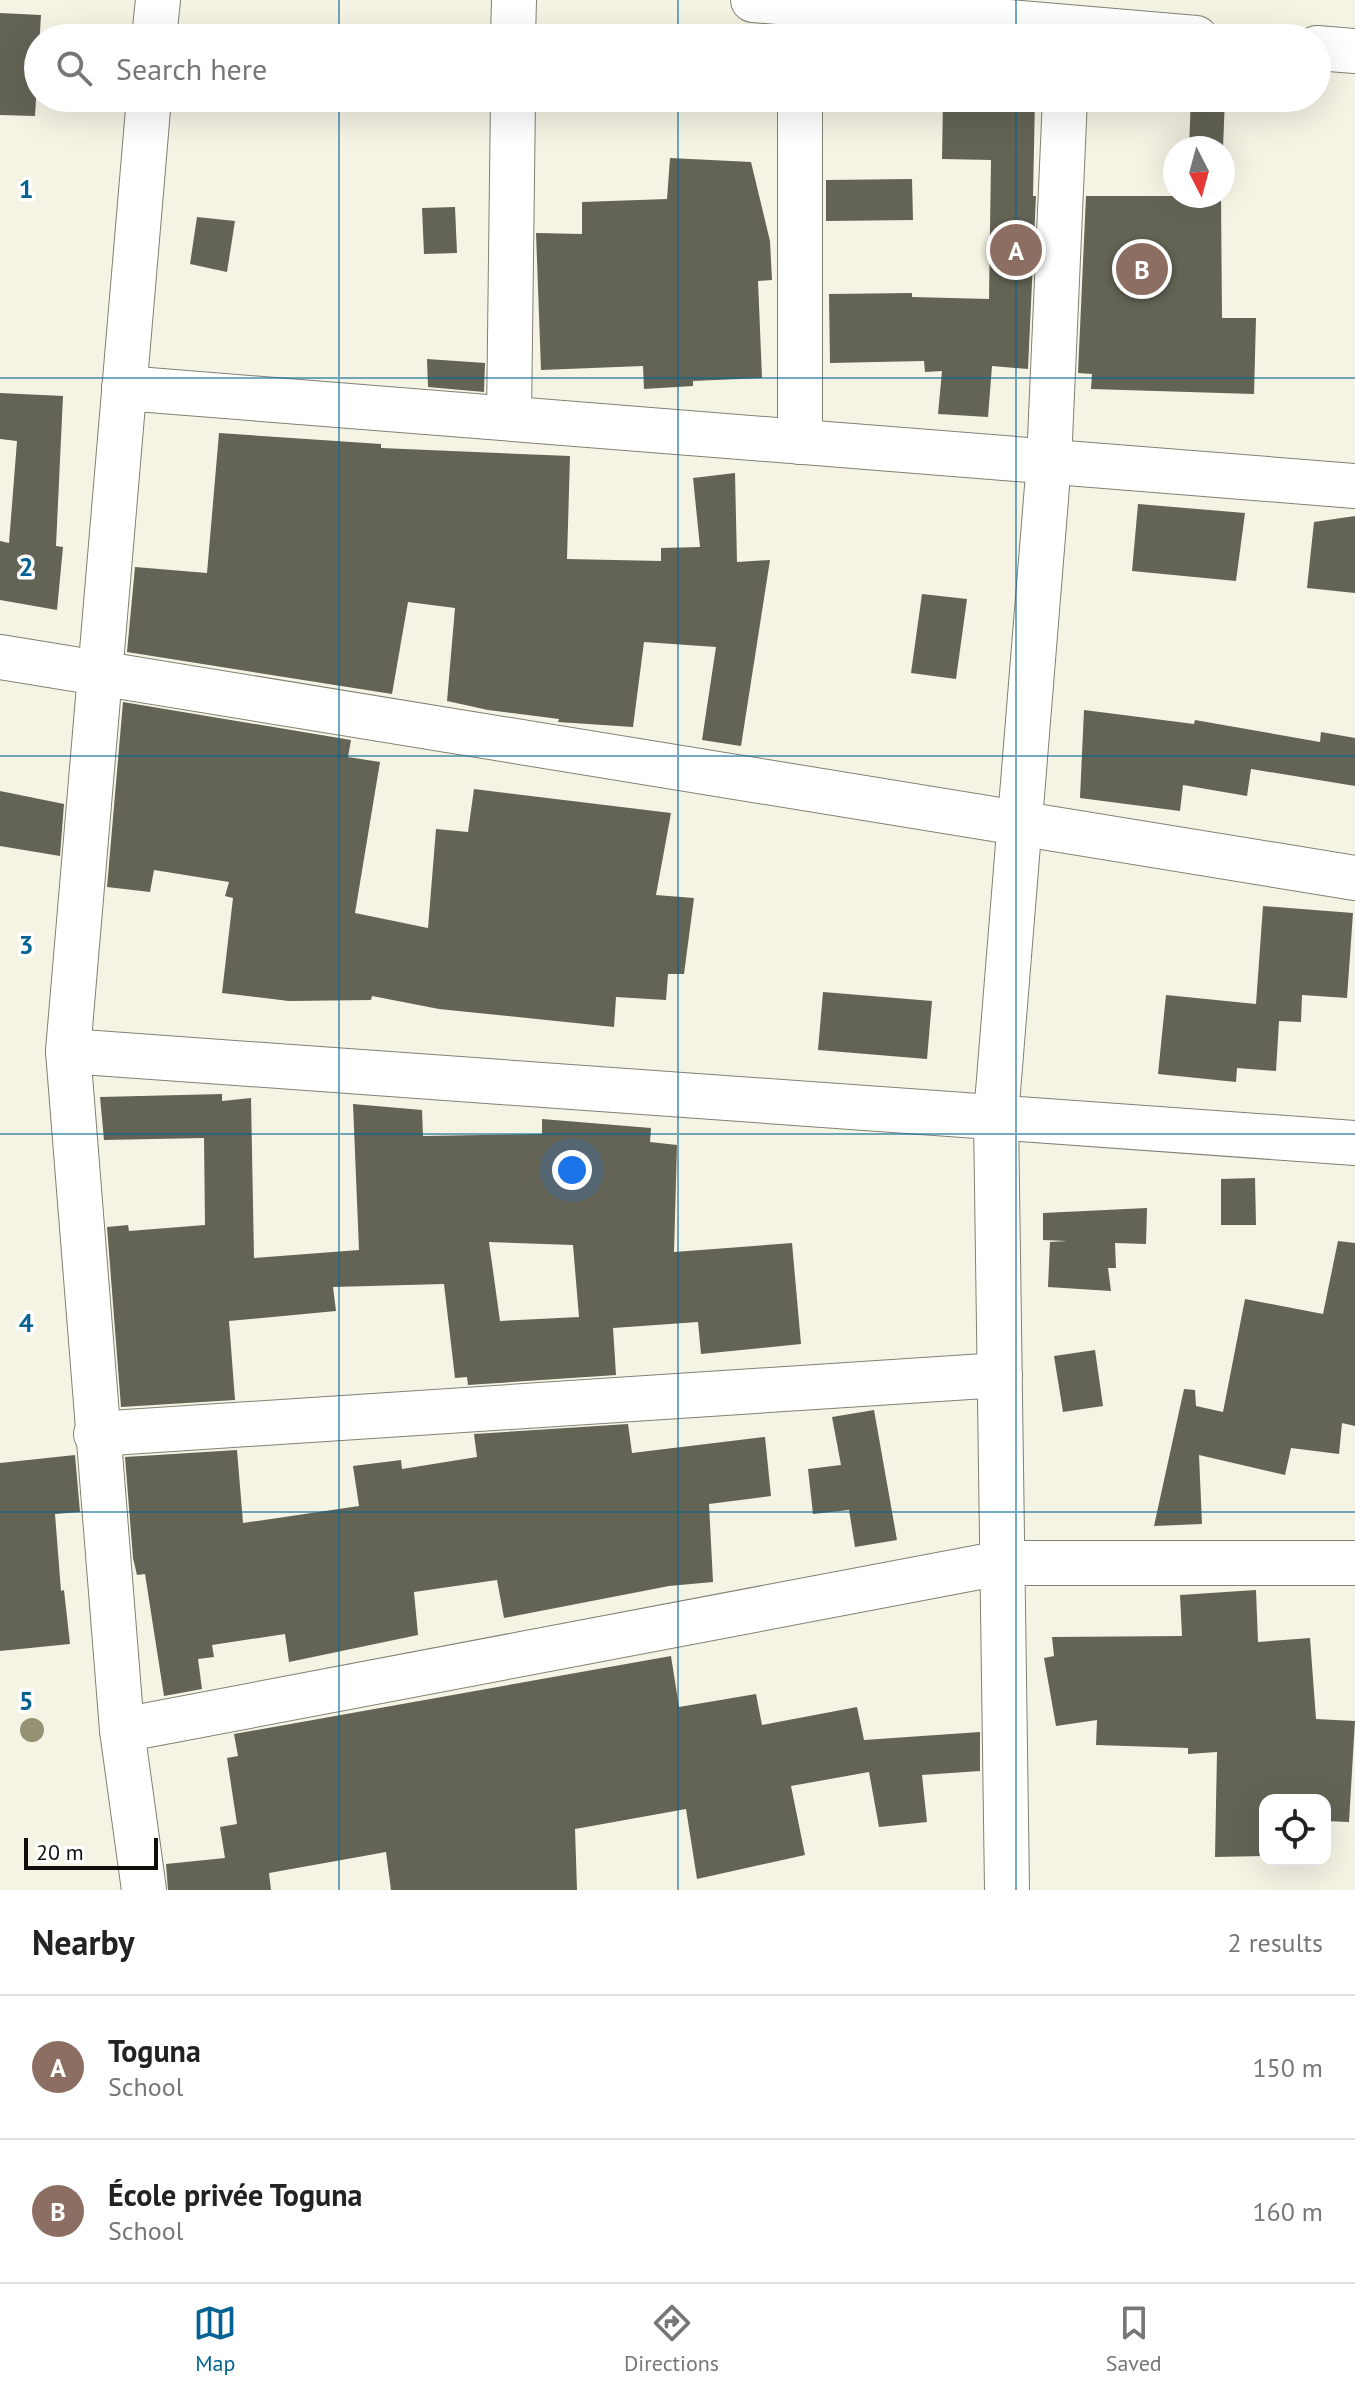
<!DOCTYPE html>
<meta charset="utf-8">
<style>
:root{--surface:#fff;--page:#f2f2f2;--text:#222;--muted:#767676;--line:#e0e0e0;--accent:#036292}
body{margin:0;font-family:"PT Sans",sans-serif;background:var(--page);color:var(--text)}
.controls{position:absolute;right:24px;bottom:24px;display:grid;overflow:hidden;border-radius:16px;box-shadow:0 8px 32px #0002}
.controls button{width:72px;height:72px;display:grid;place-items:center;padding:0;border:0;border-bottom:2px solid var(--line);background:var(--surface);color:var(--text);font:40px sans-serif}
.compass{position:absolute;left:1163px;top:136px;width:72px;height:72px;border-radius:50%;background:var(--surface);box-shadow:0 8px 32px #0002;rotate:174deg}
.scale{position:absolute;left:24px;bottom:20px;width:134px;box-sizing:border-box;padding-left:8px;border:4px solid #0f0e09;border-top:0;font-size:22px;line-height:28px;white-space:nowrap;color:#0f0e09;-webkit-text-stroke:6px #fff;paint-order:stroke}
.you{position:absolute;left:572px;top:1170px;width:28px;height:28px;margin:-20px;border:6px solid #fff;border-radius:50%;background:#1a73e8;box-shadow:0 0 0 12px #1a73e833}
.badge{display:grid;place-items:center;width:52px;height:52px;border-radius:50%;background:var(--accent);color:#fff;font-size:26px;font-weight:700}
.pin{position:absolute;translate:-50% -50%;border:4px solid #fff;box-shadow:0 2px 8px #0006}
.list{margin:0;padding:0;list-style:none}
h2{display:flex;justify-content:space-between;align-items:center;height:104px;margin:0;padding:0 32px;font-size:34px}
h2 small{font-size:26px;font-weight:400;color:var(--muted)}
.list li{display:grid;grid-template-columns:52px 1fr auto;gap:24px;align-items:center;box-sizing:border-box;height:144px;padding:0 32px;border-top:2px solid var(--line)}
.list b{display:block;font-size:30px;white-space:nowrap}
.list p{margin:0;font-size:26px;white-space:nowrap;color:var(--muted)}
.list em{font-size:26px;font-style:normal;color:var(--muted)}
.icon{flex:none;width:44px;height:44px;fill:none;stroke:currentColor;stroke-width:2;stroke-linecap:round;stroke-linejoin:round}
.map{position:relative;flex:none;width:1355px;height:1890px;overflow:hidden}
.search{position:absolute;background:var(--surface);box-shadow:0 8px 32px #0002;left:24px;right:24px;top:24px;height:88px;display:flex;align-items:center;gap:20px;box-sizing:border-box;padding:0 28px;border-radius:44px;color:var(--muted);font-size:30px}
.sheet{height:392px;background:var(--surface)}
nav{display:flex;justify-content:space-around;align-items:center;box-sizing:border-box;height:112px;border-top:2px solid var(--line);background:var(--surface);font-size:22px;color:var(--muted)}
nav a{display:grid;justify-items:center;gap:4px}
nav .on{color:var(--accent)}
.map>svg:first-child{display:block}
.building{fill:#646456;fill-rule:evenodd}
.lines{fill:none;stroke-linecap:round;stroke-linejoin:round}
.minor-casing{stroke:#818173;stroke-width:46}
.minor{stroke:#fff;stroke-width:44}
.tree{fill:#949272}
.grid{fill:none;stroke:#036292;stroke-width:2;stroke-opacity:0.55}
.grid-label{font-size:26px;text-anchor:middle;font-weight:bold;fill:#036292;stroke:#fff;stroke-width:7;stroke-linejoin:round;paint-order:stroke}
</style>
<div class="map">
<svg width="1355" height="1890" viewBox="0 0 1355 1890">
<rect width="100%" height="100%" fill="#f4f3e4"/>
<g class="building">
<path d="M0,13L41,15L35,116L0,115Z"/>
<path d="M943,98H1035L1033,196H1036L1028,369L992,366L988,417L938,414L942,371L925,372L924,361L830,363L829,294L912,293V297L989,299L991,160L942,159Z"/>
<path d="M1191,98H1225L1223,148H1189Z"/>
<path d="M670,158L751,162L770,241L772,280L758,281L762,378L693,381V386L644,389L643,366L541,370L536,233L582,234V202L667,199Z"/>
<path d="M912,179L913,220L826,221V180Z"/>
<path d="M1086,196H1221L1222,318H1256L1254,394L1091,389L1092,374L1078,373Z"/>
<path d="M455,207L457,253L424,254L422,208Z"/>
<path d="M197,217L235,221L227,272L190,264Z"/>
<path d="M427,359L485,363L484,392L428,387Z"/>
<path d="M0,393L63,396L56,546L63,547L57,610L0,600V541L9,543L17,441L0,439Z"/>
<path d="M219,433L381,444V448L570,456L567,559L661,561V548L700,547L693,478L735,473L737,562L770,560L741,746L702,740L716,647L644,642L633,727L558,722L559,719L488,710L447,701L455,608L408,602L392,694L127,652L135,567L207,573Z"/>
<path d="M1138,504L1245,513L1236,581L1132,571Z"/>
<path d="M1355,516V593L1307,588L1314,522Z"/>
<path d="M922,594L967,599L956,679L911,673Z"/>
<path d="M123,702L351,740L348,757L380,762L355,913L428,928L436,829L468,832L474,789L671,813L656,895L694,898L684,974H668L666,1000L616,997L614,1027L439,1009L372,996L371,1000L289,1001L222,993L233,898L225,896L229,882L154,870L150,892L107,887Z"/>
<path d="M1084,710L1194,724L1195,720L1320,742L1321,732L1355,738V786L1251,769L1247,796L1183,785L1180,811L1080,798Z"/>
<path d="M0,791L64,804L60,856L0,846Z"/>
<path d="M1263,906L1353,913L1347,998L1302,995L1301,1022L1279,1021L1276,1071L1237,1068L1236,1082L1158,1074L1166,995L1256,1004Z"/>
<path d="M823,992L932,1001L927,1059L818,1050Z"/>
<path d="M222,1094V1101L251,1098L254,1258L359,1250L353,1104L422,1110L423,1136L542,1134V1119L651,1128L650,1142L677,1145L674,1252L792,1243L801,1344L701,1354L698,1322L613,1328L616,1375L468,1385L467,1377L455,1378L444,1284L333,1287L336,1311L229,1321L235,1400L121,1407L107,1227L128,1225L129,1231L205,1225L204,1138L104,1140L100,1097ZM489,1242L573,1245L579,1317L500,1321Z"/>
<path d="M1255,1178L1256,1225H1221V1179Z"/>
<path d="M1147,1208L1146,1244L1115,1243L1116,1268H1108L1111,1291L1048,1287L1050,1242L1067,1241L1043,1240V1213Z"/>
<path d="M1338,1241L1355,1243V1426L1342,1423L1339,1454L1291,1448L1285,1475L1199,1455L1202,1524L1154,1526L1184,1389L1195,1390L1196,1406L1223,1412L1245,1299L1323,1314Z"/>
<path d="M1095,1350L1103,1406L1063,1412L1054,1356Z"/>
<path d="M874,1410L897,1540L855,1547L849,1510L813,1514L808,1469L841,1465L832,1417Z"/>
<path d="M628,1424L632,1453L765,1437L771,1496L709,1504L713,1582L669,1586L504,1618L497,1580L414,1592L418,1635L289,1662L285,1634L212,1645L214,1657L198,1659L202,1689L164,1696L145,1574L137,1575L133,1558L125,1457L237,1450L243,1523L359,1506L353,1466L401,1460L402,1469L477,1457L474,1434Z"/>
<path d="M75,1455L80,1512L55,1514L61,1591L64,1590L70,1644L0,1651V1463Z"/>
<path d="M1256,1590L1258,1642L1310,1638L1316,1719L1355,1721L1349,1822L1325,1821V1800H1265L1264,1856L1215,1857L1217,1752L1188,1754V1748L1096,1745L1097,1720L1056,1726L1044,1658L1054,1656L1052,1637L1182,1636L1180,1595Z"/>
<path d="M671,1656L679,1707L756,1694L762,1725L857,1707L864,1740L980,1732V1771L922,1775L927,1822L879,1827L869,1772L791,1786L805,1855L697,1879L686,1809L575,1829L577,1890H391L386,1852L269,1873L271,1890H168L166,1864L225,1858L220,1827L237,1824L227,1758L238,1756L234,1734Z"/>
</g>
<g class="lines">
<defs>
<g id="minor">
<path d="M753,0L1196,38"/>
<path d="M154,38L158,0"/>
<path d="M513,38L514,0"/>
<path d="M1317,48L1355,51"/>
<path d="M124,388L1355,486"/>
<path d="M509,418L513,98"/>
<path d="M800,442V98"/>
<path d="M0,657L1355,878"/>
<path d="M68,1051L1355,1143"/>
<path d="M96,1434L1000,1375"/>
<path d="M122,1730L1001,1563H1355"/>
<path d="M144,1890L122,1730L68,1051L149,98"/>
<path d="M1007,1890L996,1116L1049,462L1065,98"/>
</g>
</defs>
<use href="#minor" class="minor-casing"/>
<use href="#minor" class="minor"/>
</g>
<circle class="tree" cx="32" cy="1730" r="12"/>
<path class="grid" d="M339,0V38M678,0V38M1016,0V38M339,98V1890M678,98V1890M1016,98V1890M0,378H1355M0,756H1355M0,1134H1355M0,1512H1355"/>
<g class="grid-label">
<text x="26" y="198">1</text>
<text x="26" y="576">2</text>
<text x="26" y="954">3</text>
<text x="26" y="1332">4</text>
<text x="26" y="1710">5</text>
</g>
</svg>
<div class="controls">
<button><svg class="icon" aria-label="locate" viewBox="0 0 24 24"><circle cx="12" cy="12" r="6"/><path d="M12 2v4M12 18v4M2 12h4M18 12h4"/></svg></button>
</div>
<svg class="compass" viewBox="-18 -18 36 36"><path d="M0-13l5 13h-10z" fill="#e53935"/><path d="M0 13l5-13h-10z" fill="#767676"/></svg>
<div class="scale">20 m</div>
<div class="you"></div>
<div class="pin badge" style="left:1016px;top:250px;background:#8d6e63">A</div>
<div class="pin badge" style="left:1142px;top:269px;background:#8d6e63">B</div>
<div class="search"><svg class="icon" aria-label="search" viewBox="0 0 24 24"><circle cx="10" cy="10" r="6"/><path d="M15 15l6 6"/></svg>Search here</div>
</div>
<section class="sheet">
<h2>Nearby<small>2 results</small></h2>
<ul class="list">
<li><span class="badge" style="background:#8d6e63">A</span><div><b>Toguna</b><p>School</p></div><em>150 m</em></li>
<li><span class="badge" style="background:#8d6e63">B</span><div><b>École privée Toguna</b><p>School</p></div><em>160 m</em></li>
</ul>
</section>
<nav>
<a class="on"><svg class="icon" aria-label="map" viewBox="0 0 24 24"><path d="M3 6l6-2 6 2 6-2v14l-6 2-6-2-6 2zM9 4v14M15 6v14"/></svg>Map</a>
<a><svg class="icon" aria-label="directions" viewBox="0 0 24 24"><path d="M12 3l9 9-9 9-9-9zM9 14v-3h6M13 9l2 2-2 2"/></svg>Directions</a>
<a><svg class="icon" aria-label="saved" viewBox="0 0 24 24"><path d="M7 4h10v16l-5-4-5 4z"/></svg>Saved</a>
</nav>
